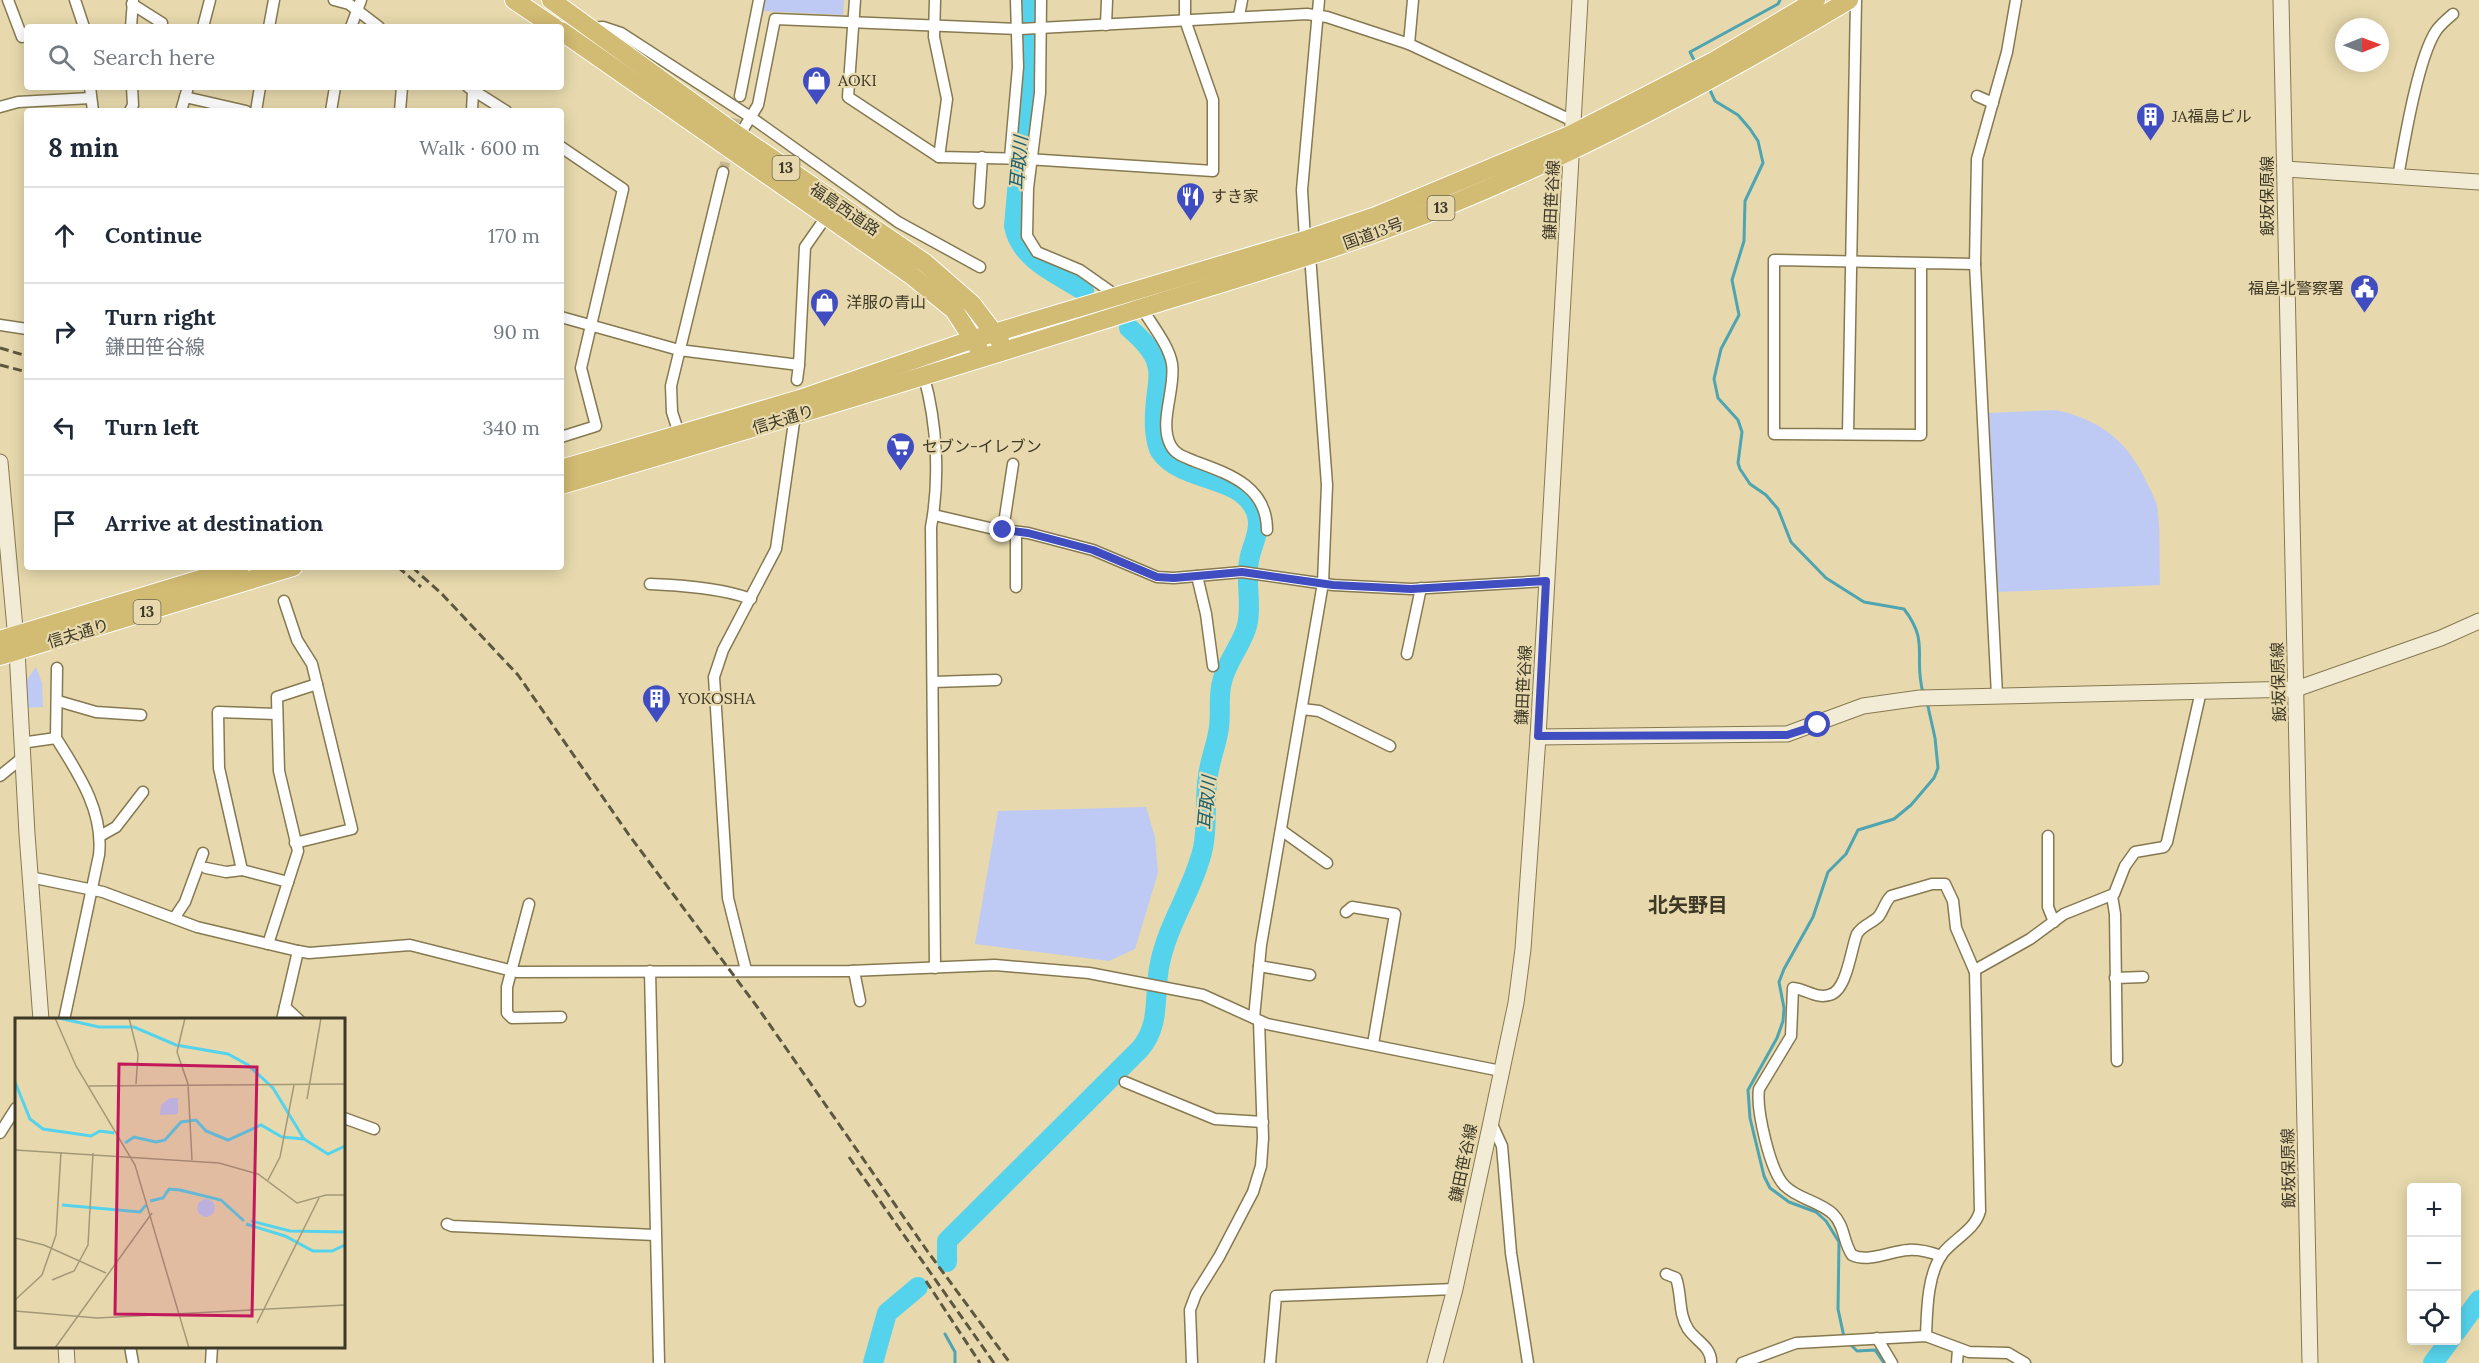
<!DOCTYPE html>
<meta charset="utf-8">
<style>
:root{--surface:#fff;--page:#f6f6f7;--text:#1f2937;--muted:#747a83;--line:#e0e1e3}
body{margin:0;font-family:Lora,"Noto Sans JP",serif;background:var(--page);color:var(--text)}
.controls{position:absolute;right:18px;bottom:18px;display:grid;overflow:hidden;border-radius:6px;box-shadow:0 3px 15px #0003}
.controls button{width:54px;height:54px;display:grid;place-items:center;padding:0;border:0;border-bottom:2px solid var(--line);background:var(--surface);color:var(--text);font:30px sans-serif}
.compass{position:absolute;left:2335px;top:18px;width:54px;height:54px;border-radius:50%;background:var(--surface);box-shadow:0 3px 15px #0003;rotate:89deg}
.stop{position:absolute;width:18px;height:18px;margin:-14px;border:4px solid #404dc1;border-radius:50%;background:#fff}
.stop.end{background:#404dc1;border-color:#fff;box-shadow:0 2px 6px #0008}
.list{margin:0;padding:0;list-style:none}
h2{display:flex;justify-content:space-between;align-items:center;height:78px;margin:0;padding:0 24px;font-size:26px}
h2 small{font-size:20px;font-weight:400;color:var(--muted)}
.list li{display:grid;grid-template-columns:39px 1fr auto;gap:18px;align-items:center;box-sizing:border-box;height:96px;padding:0 24px;border-top:2px solid var(--line)}
.list b{display:block;font-size:22px;white-space:nowrap}
.list p{margin:0;font-size:20px;white-space:nowrap;color:var(--muted)}
.list em{font-size:20px;font-style:normal;color:var(--muted)}
.icon{flex:none;width:33px;height:33px;fill:none;stroke:currentColor;stroke-width:2;stroke-linecap:round;stroke-linejoin:round}
.map{position:relative;flex:none;width:2479px;height:1363px;overflow:hidden}
.search{position:absolute;background:var(--surface);box-shadow:0 3px 15px #0003;left:24px;top:24px;width:540px;height:66px;display:flex;align-items:center;gap:15px;box-sizing:border-box;padding:0 21px;border-radius:6px;color:var(--muted);font-size:22px}
.panel{position:absolute;background:var(--surface);box-shadow:0 3px 15px #0003;left:24px;top:108px;width:540px;height:462px;border-radius:6px}
.map>svg:first-child{display:block}
.green{fill:#becaf4}
.lines{fill:none;stroke-linecap:round;stroke-linejoin:round}
.stream{stroke:#4ea4b1;stroke-width:3}
.river{stroke:#55d3ec;stroke-width:20}
.street-tunnel{stroke:#c5b992;stroke-width:10;stroke-dasharray:10 5;stroke-linecap:butt}
.street-casing{stroke:#867951;stroke-width:13}
.secondary-casing{stroke:#867951;stroke-width:17}
.highway-casing{stroke:#fff;stroke-width:20}
.street{stroke:#fff;stroke-width:10}
.secondary{stroke:#f2ebd5;stroke-width:15}
.highway{stroke:#d2bb72;stroke-width:18}
.rail{stroke:#5e5740;stroke-width:3;stroke-dasharray:9 4.5;stroke-linecap:butt}
.route{stroke:#404dc1;stroke-width:8}
.labels{text-anchor:middle;stroke-width:4.5;stroke-linejoin:round;paint-order:stroke}
.shield{fill:#e7d9ad;stroke:#71684f;stroke-width:1.5}
.shield-label{font-size:15px;font-weight:bold;fill:#3e3827}
.poi-label{font-size:16px;fill:#3e3827;stroke:#e7d9ad;text-anchor:start}
.street-label{font-size:16px;fill:#3e3827;stroke:#e7d9ad}
.water-label{font-size:18px;font-style:italic;fill:#1d626f;stroke:#e7d9ad}
.quarter-label{font-size:20px;font-weight:bold;fill:#3e3827;stroke:#e7d9ad}
.inset-river{fill:none;stroke:#55d3ec;stroke-width:3}
.inset-road{fill:none;stroke:#a39977;stroke-width:1.5}
.view{fill:#c2185b;fill-opacity:0.15;stroke:#c2185b;stroke-width:3}
.inset-edge{fill:none;stroke:#3e3827;stroke-width:3}
</style>
<div class="map">
<svg width="2479" height="1363" viewBox="0 0 2479 1363">
<rect width="100%" height="100%" fill="#e7d9ad"/>
<g class="green">
<path d="M763,0H844L843,15L761,11Z"/>
<path d="M2055,410C2100,419 2129,442 2148,485C2151,491 2155,499 2157,506C2161,531 2159,559 2160,585L1997,592L1989,413Z"/>
<path d="M36,667L42,683L43,707L23,708V685Z"/>
<path d="M1146,807L1155,837L1158,873L1135,949L1109,961L975,944L998,811Z"/>
</g>
<g class="lines">
<g class="stream">
<path d="M1696,64L1690,52L1778,4L1780,0"/>
<path d="M1709,88L1715,101L1738,115L1750,129L1758,141L1763,163L1745,201L1744,241L1732,280L1739,315L1721,349L1714,379L1718,398L1738,420L1742,432L1738,463L1740,469L1750,484L1766,495L1778,509L1791,542L1826,578L1864,602L1904,609C1930,643 1913,655 1923,693"/>
<path d="M945,1334L955,1352V1363"/>
<path d="M1844,1337L1838,1309L1839,1242L1826,1221L1816,1212L1789,1202L1770,1188L1764,1176L1750,1118L1748,1090L1777,1038L1783,1021L1784,1008L1779,982L1784,969L1813,917L1828,872L1846,854L1858,830L1894,819L1911,805L1934,778L1938,768L1935,738L1927,702"/>
<path d="M1848,1342L1857,1351L1875,1350L1884,1363"/>
</g>
<g class="river">
<path d="M1026,0L1028,67L1014,226C1020,260 1058,274 1084,291"/>
<path d="M947,1262V1241L1140,1049C1162,1024 1153,992 1160,963C1168,923 1194,888 1203,848C1208,825 1204,800 1208,776C1210,759 1217,744 1219,727C1221,713 1218,696 1222,682C1226,663 1240,647 1246,629C1253,609 1245,582 1249,561C1251,547 1259,536 1258,521C1252,473 1184,486 1160,451C1156,444 1156,437 1155,429C1152,378 1176,368 1129,328"/>
<path d="M2456,1332L2479,1300"/>
<path d="M873,1363L887,1313L918,1287"/>
<path d="M2433,1363L2450,1340"/>
</g>
<path class="street-tunnel" d="M723,172L740,96"/>
<defs>
<g id="street">
<path d="M8,0L22,37"/>
<path d="M75,0L84,27"/>
<path d="M334,0L349,4L379,27"/>
<path d="M855,0L848,97L939,157L1027,159L1213,171V100L1185,20V0"/>
<path d="M935,0L934,37L947,99L939,157"/>
<path d="M1041,0L1040,93L1028,188L1027,236L1037,252L1080,270L1117,296"/>
<path d="M132,4L162,23"/>
<path d="M1239,16L1242,0"/>
<path d="M1106,25L1107,0"/>
<path d="M131,27L133,1"/>
<path d="M203,27L210,0"/>
<path d="M269,27L274,0"/>
<path d="M351,27L361,0"/>
<path d="M589,28L603,27L621,33L752,118L898,222L980,267"/>
<path d="M1409,44L1573,121"/>
<path d="M90,87L93,111"/>
<path d="M468,87L506,111"/>
<path d="M740,96L759,0"/>
<path d="M1977,96L1993,103"/>
<path d="M185,97L246,111"/>
<path d="M0,107L18,102L91,98"/>
<path d="M130,111L133,105L132,87"/>
<path d="M181,111L188,87"/>
<path d="M256,111L260,87"/>
<path d="M331,111L335,87"/>
<path d="M400,111L402,87"/>
<path d="M472,111L473,90"/>
<path d="M739,136L758,105L775,19L1020,29L1307,14L1327,17L1409,44L1413,0"/>
<path d="M561,147L623,189L581,368L596,426L561,437"/>
<path d="M1010,158L1018,67L1016,0"/>
<path d="M2398,177C2404,143 2418,58 2436,31C2440,25 2447,19 2453,14"/>
<path d="M979,203L982,157"/>
<path d="M1305,239L1302,190L1319,0"/>
<path d="M1921,263V435L1774,434V260L1975,264"/>
<path d="M1142,308C1151,324 1169,345 1172,364C1176,389 1158,423 1171,446C1176,455 1185,457 1194,461C1229,474 1267,486 1267,530"/>
<path d="M561,317L679,350L799,365L805,247L826,217"/>
<path d="M0,325L27,329"/>
<path d="M924,377C937,423 940,480 931,527L935,968"/>
<path d="M797,380L799,365"/>
<path d="M1848,434L1856,0"/>
<path d="M681,440L672,412L671,386L723,172"/>
<path d="M934,515L994,529L1028,533L1093,550L1157,577L1174,578L1242,572L1333,585L1411,589L1546,581"/>
<path d="M1003,530L1013,464"/>
<path d="M1197,576L1206,614L1213,666"/>
<path d="M650,584C680,585 724,589 751,599"/>
<path d="M1016,587V532"/>
<path d="M284,601L297,640L312,664L352,829L295,843"/>
<path d="M1407,654L1421,588"/>
<path d="M933,682L996,680"/>
<path d="M1997,695L1975,264L1977,159L2007,52L2016,0"/>
<path d="M58,701L96,712L141,715"/>
<path d="M1302,709L1319,711L1390,746"/>
<path d="M277,714L218,712L219,768L242,870L288,882"/>
<path d="M56,738L57,668"/>
<path d="M21,743L56,738C78,773 104,811 99,855L64,1020"/>
<path d="M0,776L22,758"/>
<path d="M1281,830L1327,863"/>
<path d="M100,836L116,827L143,792"/>
<path d="M2048,836V907L2054,922"/>
<path d="M206,868L226,872L242,870"/>
<path d="M30,877L103,892L197,927L298,951L309,953L410,945L517,972L850,971L995,965L1089,973L1203,995L1267,1024L1501,1071"/>
<path d="M2112,896L2115,914L2117,1061"/>
<path d="M529,904L507,987V1013L512,1018L561,1017"/>
<path d="M1346,912L1352,907L1395,914L1373,1044"/>
<path d="M175,917L185,902L203,853"/>
<path d="M268,944L298,851L279,771L277,697L317,684"/>
<path d="M1259,966L1310,975"/>
<path d="M746,970L728,898L714,677L723,650L776,549L795,415"/>
<path d="M650,971L659,1363"/>
<path d="M854,971L860,1001"/>
<path d="M2115,978L2143,977"/>
<path d="M285,1007L299,1020"/>
<path d="M1254,1018L1261,945L1323,583L1327,485L1310,255"/>
<path d="M282,1020L298,951"/>
<path d="M1125,1082L1215,1119L1263,1122"/>
<path d="M344,1118L374,1129"/>
<path d="M1491,1122L1502,1146L1511,1253L1528,1363"/>
<path d="M0,1133L16,1108"/>
<path d="M447,1224L452,1226L655,1235"/>
<path d="M1941,1256C1930,1252 1920,1249 1908,1250C1891,1251 1868,1263 1852,1255C1843,1242 1845,1226 1833,1214C1819,1201 1798,1199 1785,1186C1770,1172 1756,1109 1759,1089L1791,1036L1793,988C1806,989 1816,999 1829,995C1847,992 1851,948 1857,934C1862,925 1873,923 1879,916C1884,909 1885,902 1891,896L1932,884H1945L1953,901L1956,928L1975,972"/>
<path d="M1666,1274L1676,1278C1682,1295 1678,1313 1688,1329C1696,1341 1712,1347 1711,1363"/>
<path d="M1926,1336C1927,1311 1927,1274 1943,1253C1955,1238 1975,1230 1980,1211L1975,970L2030,939L2064,914L2114,894L2125,866L2135,852L2164,847L2167,842L2201,691"/>
<path d="M1877,1338L1892,1363"/>
<path d="M130,1346L133,1363"/>
<path d="M211,1363L212,1346"/>
<path d="M1192,1363L1190,1310L1196,1294L1219,1257L1253,1192L1261,1166L1263,1138L1259,1021"/>
<path d="M1270,1363L1276,1296L1455,1289"/>
<path d="M1742,1363L1796,1343L1926,1336L1969,1352L2008,1353L2025,1363"/>
<path d="M1957,1363L1958,1349"/>
</g>
<g id="secondary">
<path d="M2281,0L2310,1363"/>
<path d="M2285,169L2479,182"/>
<path d="M0,462L17,651L27,834L41,1020"/>
<path d="M1538,737L1787,734L1863,706L1920,698L2296,689L2441,638L2479,621"/>
<path d="M66,1346L67,1363"/>
<path d="M1435,1363L1455,1289L1491,1122L1516,1003L1523,949L1538,737L1580,0"/>
</g>
<g id="highway">
<path d="M514,0L554,27"/>
<path d="M551,0L739,136L925,263L972,304L1000,341"/>
<path d="M561,31L911,275L954,310L979,349"/>
<path d="M561,469L800,399L974,339L1308,239L1376,216L1572,134L1714,61L1816,0"/>
<path d="M561,485C752,429 942,371 1132,311C1240,277 1350,246 1454,203C1592,146 1722,76 1849,0"/>
<path d="M0,640L240,567"/>
<path d="M0,656L293,567"/>
</g>
</defs>
<use href="#street" class="street-casing"/>
<use href="#secondary" class="secondary-casing"/>
<use href="#highway" class="highway-casing"/>
<use href="#street" class="street"/>
<use href="#secondary" class="secondary"/>
<use href="#highway" class="highway"/>
<g class="rail">
<path d="M0,348L27,356"/>
<path d="M0,365L27,372"/>
<path d="M398,567L421,587"/>
<path d="M412,567L441,593L518,675L629,835L758,1008L928,1252L1010,1363"/>
<path d="M849,1157L994,1363"/>
<path d="M926,1281L980,1363"/>
</g>
</g>
<g class="lines">
<path class="route" d="M1003,530L1028,533L1093,550L1157,577L1174,578L1242,572L1333,585L1411,589L1546,581L1538,736L1787,735L1818,725"/>
</g>
<defs>
<symbol id="shop-pin" viewBox="-11 -11 22 30"><path d="M0 17L-7.5 6A9.5 9.5 0 1 1 7.5 6Z" fill="#404dc1" stroke="#e7d9ad"/><path d="M-5-2.5h2.3a2.7 3.5 0 0 1 5.4 0H5L5.5 6h-11ZM-1.5-2.5h3a1.5 2.3 0 0 0-3 0Z" fill="#fff"/></symbol>
<symbol id="building-pin" viewBox="-11 -11 22 30"><path d="M0 17L-7.5 6A9.5 9.5 0 1 1 7.5 6Z" fill="#404dc1" stroke="#e7d9ad"/><path d="M-4-6H4V6H1V3H-1V6H-4ZM-2.5-4.3h1.7v1.8h-1.7ZM.8-4.3h1.7v1.8H.8ZM-2.5-1h1.7V.8h-1.7ZM.8-1h1.7V.8H.8Z" fill="#fff"/></symbol>
<symbol id="restaurant-pin" viewBox="-11 -11 22 30"><path d="M0 17L-7.5 6A9.5 9.5 0 1 1 7.5 6Z" fill="#404dc1" stroke="#e7d9ad"/><path d="M-5-6h1v4h1v-4h1v4h1v-4h1v5L-1.5 .5V6h-2V.5L-5-1ZM5-6V6H3V1.5H1.5Q1.5-4 5-6Z" fill="#fff"/></symbol>
<symbol id="civic-pin" viewBox="-11 -11 22 30"><path d="M0 17L-7.5 6A9.5 9.5 0 1 1 7.5 6Z" fill="#404dc1" stroke="#e7d9ad"/><path d="M-.6-6.5H3V-4.5H.6V-3L4-1V1h2V6H-6V1h2V-1L-.6-3ZM-1.2 2.5V6h2.4V2.5Z" fill="#fff"/></symbol>
<symbol id="supermarket-pin" viewBox="-11 -11 22 30"><path d="M0 17L-7.5 6A9.5 9.5 0 1 1 7.5 6Z" fill="#404dc1" stroke="#e7d9ad"/><path d="M-6-5.5h2.5l.6 2H6L4.5 2H-2.5L-4.4-4H-6ZM-1.5 3.2a1.3 1.3 0 1 0 .1 0ZM3 3.2a1.3 1.3 0 1 0 .1 0Z" fill="#fff"/></symbol>
</defs>
<g fill-rule="evenodd">
<use href="#shop-pin" x="800" y="64" width="33" height="45"/>
<use href="#building-pin" x="2134" y="100" width="33" height="45"/>
<use href="#restaurant-pin" x="1174" y="180" width="33" height="45"/>
<use href="#civic-pin" x="2348" y="272" width="33" height="45"/>
<use href="#shop-pin" x="808" y="286" width="33" height="45"/>
<use href="#supermarket-pin" x="884" y="430" width="33" height="45"/>
<use href="#building-pin" x="640" y="682" width="33" height="45"/>
</g>
<g class="labels">
<g class="shield">
<rect x="772.5" y="156" width="27" height="24" rx="4.5"/>
<rect x="1427.5" y="196" width="27" height="24" rx="4.5"/>
<rect x="133.5" y="600" width="27" height="24" rx="4.5"/>
</g>
<g class="shield-label">
<text x="786" y="173">13</text>
<text x="1441" y="213">13</text>
<text x="147" y="617">13</text>
</g>
<g class="poi-label">
<text x="838" y="86">AOKI</text>
<text x="2172" y="122">JA福島ビル</text>
<text x="1211" y="202">すき家</text>
<text x="2344" y="294" text-anchor="end">福島北警察署</text>
<text x="846" y="308">洋服の青山</text>
<text x="922" y="452">セブン-イレブン</text>
<text x="678" y="704">YOKOSHA</text>
</g>
<g class="street-label">
<text transform="translate(2267 196) rotate(-90)" y="6">飯坂保原線</text>
<text transform="translate(1551 200) rotate(-87)" y="6">鎌田笹谷線</text>
<text transform="translate(845 209) rotate(34)" y="6">福島西道路</text>
<text transform="translate(1373 233) rotate(-20)" y="6">国道13号</text>
<text transform="translate(783 419) rotate(-17)" y="6">信夫通り</text>
<text transform="translate(78 633) rotate(-17)" y="6">信夫通り</text>
<text transform="translate(2278 682) rotate(-92)" y="6">飯坂保原線</text>
<text transform="translate(1523 685) rotate(-87)" y="6">鎌田笹谷線</text>
<text transform="translate(1463 1163) rotate(-78)" y="6">鎌田笹谷線</text>
<text transform="translate(2288 1168) rotate(-91)" y="6">飯坂保原線</text>
</g>
<g class="water-label">
<text transform="translate(1019 163) rotate(-85)" y="6">耳取川</text>
<text transform="translate(1207 803) rotate(-85)" y="6">耳取川</text>
</g>
<g class="quarter-label">
<text x="1688" y="912">北矢野目</text>
</g>
</g>
<g transform="translate(15 1018)">
<rect width="330" height="330" fill="#e7d9ad"/>
<path d="M155,80H163V96L145,97L146,87ZM182 190a9 9 0 1 1 18 0a9 9 0 1 1-18 0Z" fill="#becaf4"/>
<path class="inset-river" d="M44,0L84,9H119L161,27L213,36L233,47L258,70L289,121L313,136L330,128M0,64L15,101L28,111L76,118L85,113L99,115M110,125L119,119L141,124L150,122L166,104L181,102L191,113L213,122L246,107L267,119L289,121M135,183L148,180L154,171L165,172L206,182L229,203M47,187L125,194L131,187M236,203L275,213L330,214M231,206L270,218L298,233H317L330,227"/>
<path class="inset-road" d="M40,0L61,48L120,147L174,330M114,0L123,36L121,66M170,0L162,34L173,66L177,142M74,68L330,66M292,81L306,0M0,132L204,145L243,156L282,185L311,177H330M253,162L265,139L279,67M0,220L29,227L91,255M37,262L59,253L73,227L78,135M0,282L27,257L41,217L46,134M0,293L82,300L330,287M242,305L304,180M40,330L137,195"/>
<path class="view" d="M104,46L242,49L237,298L100,296Z"/>
<rect width="330" height="330" class="inset-edge"/>
</g>
</svg>
<div class="controls">
<button>+</button>
<button>−</button>
<button><svg class="icon" aria-label="locate" viewBox="0 0 24 24"><circle cx="12" cy="12" r="6"/><path d="M12 2v4M12 18v4M2 12h4M18 12h4"/></svg></button>
</div>
<svg class="compass" viewBox="-18 -18 36 36"><path d="M0-13l5 13h-10z" fill="#e53935"/><path d="M0 13l5-13h-10z" fill="#747a83"/></svg>
<div class="stop" style="left:1818px;top:725px"></div>
<div class="stop end" style="left:1003px;top:530px"></div>
<div class="search"><svg class="icon" aria-label="search" viewBox="0 0 24 24"><circle cx="10" cy="10" r="6"/><path d="M15 15l6 6"/></svg>Search here</div>
<section class="panel">
<h2>8 min<small>Walk · 600 m</small></h2>
<ul class="list">
<li><svg class="icon" aria-label="ahead" viewBox="0 0 24 24"><path d="M12 20V5M6 11l6-6 6 6"/></svg><div><b>Continue</b></div><em>170 m</em></li>
<li><svg class="icon" aria-label="right" viewBox="0 0 24 24"><path d="M7 20v-9h11M14 6l5 5-5 5"/></svg><div><b>Turn right</b><p>鎌田笹谷線</p></div><em>90 m</em></li>
<li><svg class="icon" aria-label="left" viewBox="0 0 24 24"><path d="M17 20v-9H6M10 6l-5 5 5 5"/></svg><div><b>Turn left</b></div><em>340 m</em></li>
<li><svg class="icon" aria-label="arrive" viewBox="0 0 24 24"><path d="M6 21V4h12l-3 4 3 4H6"/></svg><div><b>Arrive at destination</b></div></li>
</ul>
</section>
</div>
